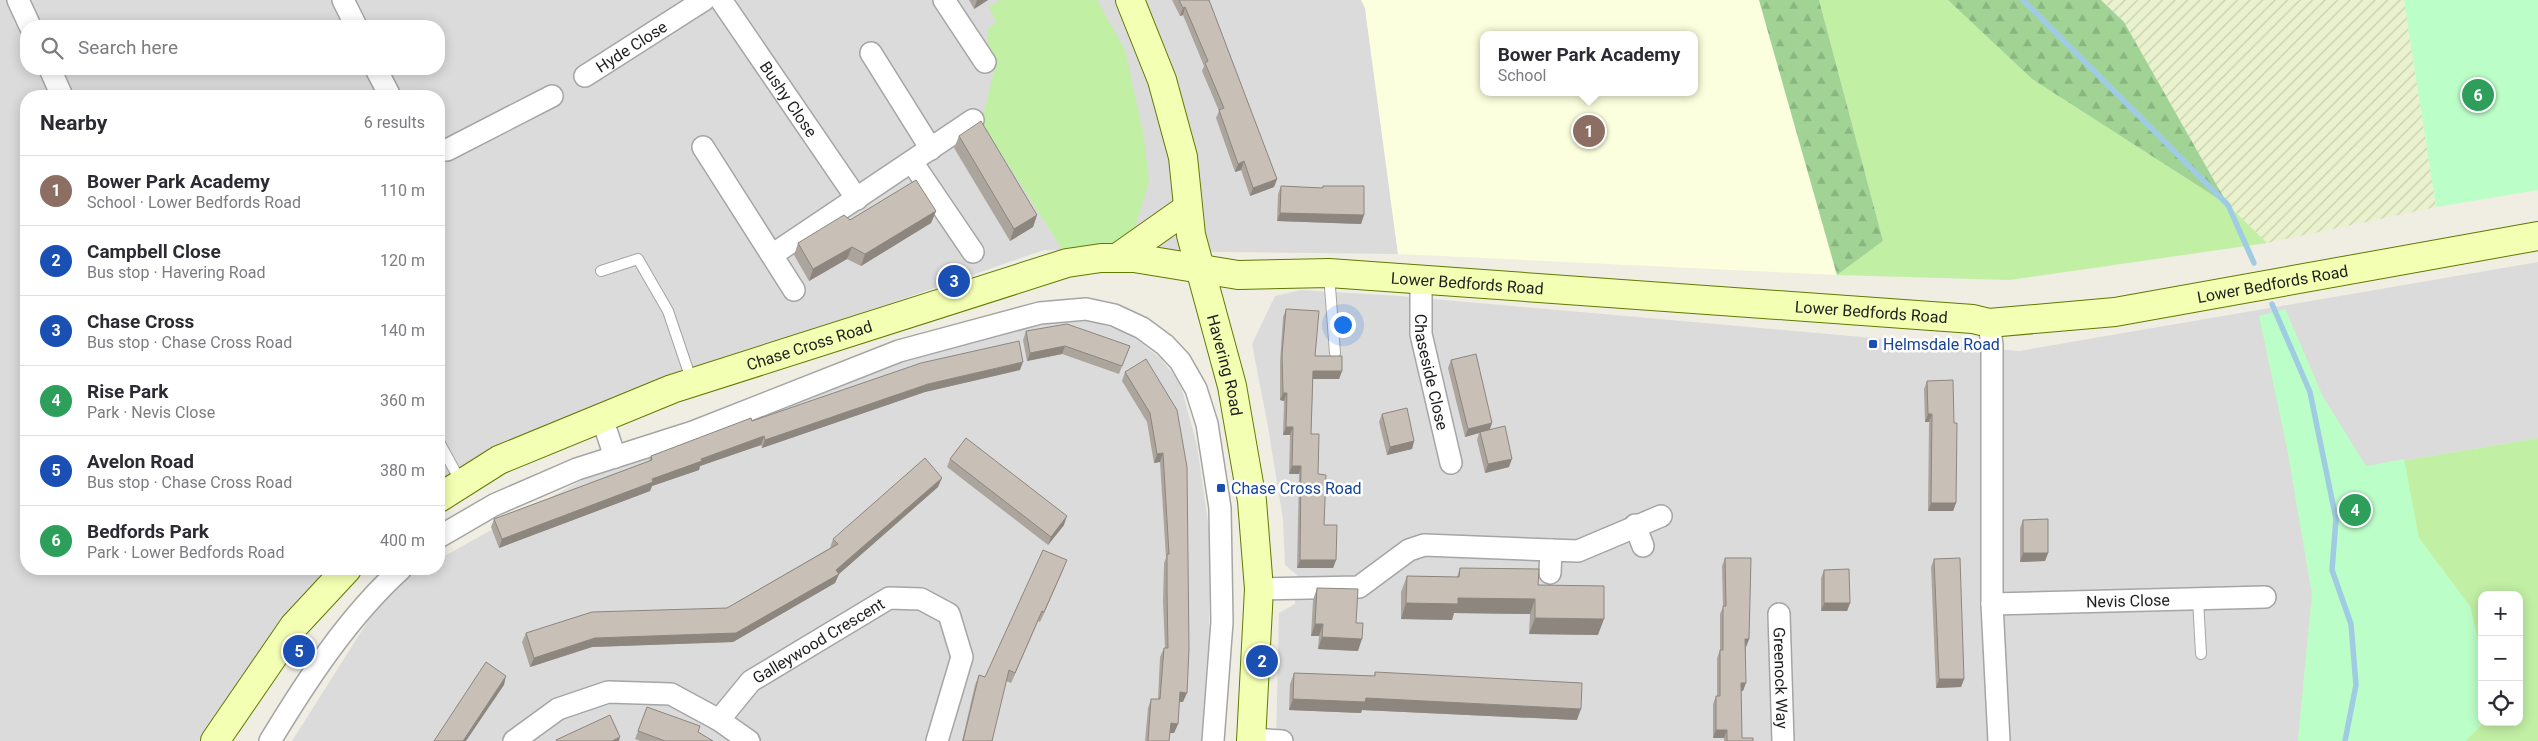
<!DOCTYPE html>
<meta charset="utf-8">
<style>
:root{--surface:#fff;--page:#f2f2f3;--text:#2b2b33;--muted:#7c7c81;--line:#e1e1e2;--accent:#0f766e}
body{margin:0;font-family:Roboto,sans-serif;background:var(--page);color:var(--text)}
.controls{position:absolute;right:15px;bottom:15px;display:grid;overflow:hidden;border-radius:10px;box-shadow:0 2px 12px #0003}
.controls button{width:45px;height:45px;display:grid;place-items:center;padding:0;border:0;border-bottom:1px solid var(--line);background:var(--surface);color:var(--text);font:25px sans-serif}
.you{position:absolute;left:1342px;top:324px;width:18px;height:18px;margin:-12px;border:4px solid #fff;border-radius:50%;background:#1a73e8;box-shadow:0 0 0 8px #1a73e833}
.badge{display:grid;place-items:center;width:32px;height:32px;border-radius:50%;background:var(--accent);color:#fff;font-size:16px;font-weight:700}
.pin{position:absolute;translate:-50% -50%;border:2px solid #fff;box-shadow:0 1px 5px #0006}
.popup{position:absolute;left:1480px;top:31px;width:218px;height:65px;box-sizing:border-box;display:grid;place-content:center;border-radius:10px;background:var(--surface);filter:drop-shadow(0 1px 4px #0005);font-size:16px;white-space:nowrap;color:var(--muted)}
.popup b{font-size:19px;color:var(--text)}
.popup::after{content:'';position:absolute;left:50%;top:100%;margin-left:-10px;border:10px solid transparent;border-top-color:var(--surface)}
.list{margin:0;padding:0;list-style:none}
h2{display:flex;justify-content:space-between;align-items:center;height:65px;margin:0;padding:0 20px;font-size:21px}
h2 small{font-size:16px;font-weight:400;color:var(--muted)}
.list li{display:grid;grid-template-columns:32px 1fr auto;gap:15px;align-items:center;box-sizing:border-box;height:70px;padding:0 20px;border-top:1px solid var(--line)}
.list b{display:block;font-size:19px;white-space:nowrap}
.list p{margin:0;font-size:16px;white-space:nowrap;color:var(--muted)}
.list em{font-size:16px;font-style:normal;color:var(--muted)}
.icon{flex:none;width:28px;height:28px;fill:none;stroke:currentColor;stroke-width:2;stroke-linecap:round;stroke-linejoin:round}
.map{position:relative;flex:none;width:2538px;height:741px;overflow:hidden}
.search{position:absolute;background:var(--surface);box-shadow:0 2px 12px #0003;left:20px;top:20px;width:425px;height:55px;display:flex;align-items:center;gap:12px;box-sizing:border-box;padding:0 18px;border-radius:20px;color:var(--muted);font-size:19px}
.panel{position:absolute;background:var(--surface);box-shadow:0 2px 12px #0003;left:20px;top:90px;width:425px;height:485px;border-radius:20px}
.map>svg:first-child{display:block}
.residential{fill:#dcdbdb;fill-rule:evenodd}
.education{fill:#fbffdd;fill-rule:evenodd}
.farmland{fill:url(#farmland-furrows)}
.grass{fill:#c1efa4;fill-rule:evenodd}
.forest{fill:url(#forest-firs)}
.park{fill:#bcfec8}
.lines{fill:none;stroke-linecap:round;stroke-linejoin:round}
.stream{stroke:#9fcce2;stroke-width:5.5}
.lane-casing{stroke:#a5a5a5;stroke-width:12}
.street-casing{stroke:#a5a5a5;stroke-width:24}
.secondary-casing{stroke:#607a00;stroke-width:30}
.lane{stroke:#fff;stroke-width:10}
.street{stroke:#fff;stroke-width:21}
.secondary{stroke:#f3ffb2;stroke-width:28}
.wall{fill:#aca59d}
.shaded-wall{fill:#8c867f}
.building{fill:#c8c0b6;stroke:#8c867f}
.transit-dot{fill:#1a4fb4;stroke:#fff;stroke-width:2}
.labels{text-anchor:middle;stroke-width:5;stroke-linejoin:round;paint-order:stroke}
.street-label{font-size:16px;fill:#1e1e1e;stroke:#fff}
.transit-label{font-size:16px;fill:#164399;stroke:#fff;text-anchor:start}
</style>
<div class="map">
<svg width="2538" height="741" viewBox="0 0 2538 741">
<defs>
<pattern id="farmland-furrows" width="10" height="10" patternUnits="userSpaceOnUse" patternTransform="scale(1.25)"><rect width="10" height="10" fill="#eaf1cd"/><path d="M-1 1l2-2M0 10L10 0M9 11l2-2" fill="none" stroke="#c8ceb0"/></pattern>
<pattern id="forest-firs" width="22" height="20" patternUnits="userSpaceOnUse" patternTransform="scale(1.25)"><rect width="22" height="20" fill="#a0d394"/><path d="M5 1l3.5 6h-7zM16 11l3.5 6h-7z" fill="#89b57f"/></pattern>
</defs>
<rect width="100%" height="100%" fill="#f0ede3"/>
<g class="residential">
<path d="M0,0H1361L1365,8L1398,254L1044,250L770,345L439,495V96H26V569H332L199,741H0ZM26,26H439V69H26Z"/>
<path d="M2538,262V438L2366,467L2323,397L2285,309L2288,453L2312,594L2298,741H1276L1279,613L1295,604L1297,575L1285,565L1283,519L1268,427L1252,344L1275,296L1301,290L1400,296L2019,351Z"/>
<path d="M1092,321L1130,334L1161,359L1177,379L1183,393L1197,445L1210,536L1209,634L1201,741H292L390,586L420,569H439V559L582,480L903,361L1045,322Z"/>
</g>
<path class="education" d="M1361,0H1759L1837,275L1398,254L1365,8ZM1484,35H1694V92H1484Z"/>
<path class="farmland" d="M2102,0H2404L2436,207L2267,243L2228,205L2124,22Z"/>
<g class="grass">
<path d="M1000,0H1097L1125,50L1143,132L1149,181L1129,247L1062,249L981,122L995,68L987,41V30L996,22L989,7Z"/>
<path d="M1819,0H1948L2032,79L2228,205L2267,243L2010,280L1837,275L1883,241Z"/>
<path d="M2285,309L2323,397L2366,467L2538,438V741H2298L2312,594L2288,453L2259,316ZM2482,595H2519V722H2482Z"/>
</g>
<g class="forest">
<path d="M1759,0H1819L1883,241L1837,275Z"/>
<path d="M1948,0H2101L2124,22L2228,205L2032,79Z"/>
</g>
<g class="park">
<path d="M2404,0H2538V190L2436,207Z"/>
<path d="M2285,309L2323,397L2366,466L2404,459L2419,538L2470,606L2482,655V722H2484L2466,741H2298L2312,594L2288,453L2259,316Z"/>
</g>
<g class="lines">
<g class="stream">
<path d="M2023,0L2228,205L2254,263"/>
<path d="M2272,304L2310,392L2336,519L2332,570L2351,624L2356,685L2345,741"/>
</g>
<defs>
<g id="lane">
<path d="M601,271L638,259L668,311L692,382"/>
<path d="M1329,274L1335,353"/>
<path d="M439,442L461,482"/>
<path d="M2198,599L2201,654"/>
</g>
<g id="street">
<path d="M18,0L30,26"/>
<path d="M343,0L356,26"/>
<path id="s1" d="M721,0L857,199"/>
<path d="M944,0L985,62"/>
<path d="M871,53L931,149"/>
<path d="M50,69L62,96"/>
<path d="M376,69L390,96"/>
<path id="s2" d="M585,76L704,0"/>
<path d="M703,147L794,290"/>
<path d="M439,150H447L552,96"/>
<path d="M912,162L973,252"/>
<path d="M772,255L973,120"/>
<path id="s3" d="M1421,279V334L1451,463"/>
<path d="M1989,323L1992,345V604L1999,741"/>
<path d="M602,418L615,457"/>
<path d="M1635,525L1643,546"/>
<path d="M439,537L494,505L577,469L693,432L899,351L1040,313L1086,309L1114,315L1142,328L1165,345L1180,361L1196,389L1207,424L1220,508L1222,622L1213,741"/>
<path d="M1550,573L1551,550"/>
<path d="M1259,589L1359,587L1409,550L1424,545L1578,551L1661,516"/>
<path id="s4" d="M1992,604L2265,597"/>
<path id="s5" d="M1779,614L1783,741"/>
<path id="s6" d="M719,720L751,681L889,598L921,599L949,614L962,657L937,741"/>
<path d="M1251,739L1282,741"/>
<path d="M270,741C307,680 348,617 401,569"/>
<path d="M514,741L558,709L608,692L671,694L719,720L749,741"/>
</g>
<g id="secondary">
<path id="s7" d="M1130,0L1162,80L1183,157L1191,235L1232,386L1252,501L1259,589L1251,741"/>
<path d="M1117,258L1188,208"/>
<path id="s8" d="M439,498L499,460L672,389L1067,263L1101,258H1134L1238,275L1329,273L1973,319L1989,323L2115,312L2538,236"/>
<path d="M215,741L294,626L347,569"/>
</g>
</defs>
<use href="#lane" class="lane-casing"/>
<use href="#street" class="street-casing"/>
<use href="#secondary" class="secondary-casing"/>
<use href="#lane" class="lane"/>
<use href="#street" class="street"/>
<use href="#secondary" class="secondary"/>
</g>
<g class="wall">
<path d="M969,0H988L974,9Z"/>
<path d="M1172,0H1209L1277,179L1274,187L1250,196L1241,170L1235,172L1216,118L1219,111L1202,71L1204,66L1183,15L1180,16Z"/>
<path d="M959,136L1037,215L1033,227L1010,241L954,148Z"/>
<path d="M1281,186L1322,188L1323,186L1364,215L1361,224L1277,221L1278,194Z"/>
<path d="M936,211L931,223L861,266L847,259L809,281L794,255L798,243L850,220Z"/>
<path d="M1286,309L1315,356L1342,371L1339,379H1313L1311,434L1318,474L1324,525L1336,560L1333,568H1297L1299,474H1289L1290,435H1283L1284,401L1280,400V362L1283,317Z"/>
<path d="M1026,331L1130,346L1119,374L1062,354L1027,361L1023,340Z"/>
<path d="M1451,360L1492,423L1490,429L1509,467L1485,473L1477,440L1479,433L1465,437L1448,368Z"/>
<path d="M1020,370L925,392L762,448L761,445L700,466L699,470L652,486L650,491L499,548L491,527L494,519L649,461L651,456L752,421Z"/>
<path d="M1125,372L1177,410L1183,702H1179L1178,724L1174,733H1170L1169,741H1145L1148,708L1151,699H1158L1160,657L1164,648H1165L1163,602L1164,563L1166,558L1160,462L1154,463L1147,422L1122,381Z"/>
<path d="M1927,381L1954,423L1956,503L1953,511H1928L1929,422H1925L1924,389Z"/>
<path d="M1382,414L1414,441L1412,449L1387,455L1379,422Z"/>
<path d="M950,459L1064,525L1048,545L947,467Z"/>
<path d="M938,487L839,574L835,583L733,642L592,647L530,667L522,642L526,633L727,608L830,548L833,539Z"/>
<path d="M2023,520L2048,553L2045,561L2020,562V528Z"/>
<path d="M1725,558L1749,639L1746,647L1743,691H1741L1742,738L1753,741H1724V738H1713V704L1716,696H1717V658L1720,650V614L1723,607L1722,566Z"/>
<path d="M1934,559L1964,679L1961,687L1936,688L1931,567Z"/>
<path d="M1460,568L1538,585L1598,635L1529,634L1530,614L1454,613L1452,620L1401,619V592L1407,576L1457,577Z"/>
<path d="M1063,570L1040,622L1038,621L1011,683L1006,681L992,741H962L975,685L979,675L985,677Z"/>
<path d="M1824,570L1850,603L1847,611H1821V578Z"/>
<path d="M1317,588L1356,623L1358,651L1318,649L1319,636H1311L1313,600Z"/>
<path d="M1375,672L1577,720L1362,710L1361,713L1289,710L1290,684L1294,673L1374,676Z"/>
<path d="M647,707L698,732L713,741H640L635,739Z"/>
</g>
<g class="shaded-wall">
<path d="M977,0H988L974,9Z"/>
<path d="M1185,7L1183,15L1180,16L1183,8Z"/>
<path d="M1244,161L1241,170L1235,172L1238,164Z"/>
<path d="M1277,179L1274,187L1250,196L1253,188Z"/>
<path d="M936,211L931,223L861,266L865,254Z"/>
<path d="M1280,213L1364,215L1361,224L1277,221Z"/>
<path d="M1037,215L1033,227L1010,241L1014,229Z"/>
<path d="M852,247L847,259L809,281L813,269Z"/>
<path d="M1065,346L1062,354L1027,361L1030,353Z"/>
<path d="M1023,362L1020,370L925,392L762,448L765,440L928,384Z"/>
<path d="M1313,371H1342L1339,379H1310Z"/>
<path d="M1283,393H1287L1284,401L1280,400Z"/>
<path d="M1928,414H1932L1929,422H1925Z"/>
<path d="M1492,423L1489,431L1480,432L1479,433L1465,437L1468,429Z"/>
<path d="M1286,427H1293L1290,435H1283Z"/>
<path d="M764,436L761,445L700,466L699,470L652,486L650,491L499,548L502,539L701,459Z"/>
<path d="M1414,441L1412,449L1387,455L1390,447Z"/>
<path d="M1163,453L1160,462L1154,463L1157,454Z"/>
<path d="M1512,459L1509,467L1485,473L1488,464Z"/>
<path d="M1292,466H1301L1299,474H1289Z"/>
<path d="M942,478L938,487L839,574L835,583L733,642L592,647L530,667L534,658L595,638L736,633L836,570Z"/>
<path d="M1931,503H1956L1953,511H1928Z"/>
<path d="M1067,516L1064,525L1048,545L1051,537Z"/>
<path d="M2023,553H2048L2045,561L2020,562Z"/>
<path d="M1067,560L1063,570L1040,622L1044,612Z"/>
<path d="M1300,560H1336L1333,568H1297Z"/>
<path d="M1458,598L1535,599L1530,614L1454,613L1452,620L1401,619L1406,603Z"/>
<path d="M1824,603H1850L1847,611H1821Z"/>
<path d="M1042,611L1038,621L1011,683L1015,673Z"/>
<path d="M1535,618L1604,619L1598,635L1529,634Z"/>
<path d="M1315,624H1323L1319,636H1311Z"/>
<path d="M1322,637L1362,639L1358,651L1318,649Z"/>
<path d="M1745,639H1749L1746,647Z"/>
<path d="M506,676L504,685L466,741H463Z"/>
<path d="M1939,679H1964L1961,687L1936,688Z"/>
<path d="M1741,683H1746L1743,691H1738Z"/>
<path d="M1180,692L1187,693L1183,702H1177Z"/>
<path d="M1366,698L1581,709L1577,720L1362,710L1361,713L1289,710L1293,699Z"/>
<path d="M1171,723L1178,724L1174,733H1167Z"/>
<path d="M1716,730H1727L1724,738H1713Z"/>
<path d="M620,737L619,741H612Z"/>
</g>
<g class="building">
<path d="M1179,0H1209L1277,179L1253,188L1244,161L1238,164L1219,110L1224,108L1205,63L1208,61L1185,7L1183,8Z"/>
<path d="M981,121L1037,215L1014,229L959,136Z"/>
<path d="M916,180L936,211L865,254L852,247L813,269L798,243L844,215L850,220Z"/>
<path d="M1281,186L1323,188V186H1364V215L1280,213Z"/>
<path d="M1286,309L1319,311L1315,356H1342V371H1313L1311,434H1319L1318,474L1326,475L1324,525H1337L1336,560H1300L1301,466H1292L1293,427H1286L1287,393H1283L1282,354Z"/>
<path d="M1067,324L1130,346L1122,366L1065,346L1030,353L1026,331Z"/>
<path d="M1019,341L1023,362L928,384L765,440L764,436L701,459L702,461L652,479L653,482L502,539L494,519L652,460L651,456L751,418L752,421L921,363Z"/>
<path d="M1476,354L1492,423L1468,429L1451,360Z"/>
<path d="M1146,359L1177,410L1187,467L1189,649L1187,693L1180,692L1178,724L1171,723L1169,741H1148L1151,699H1160L1164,648H1168L1167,592V554H1169L1163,453L1157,454L1150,413L1125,372Z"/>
<path d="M1953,380L1954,423H1957L1956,503H1931L1932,414H1928L1927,381Z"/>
<path d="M1407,408L1414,441L1390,447L1382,414Z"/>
<path d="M1505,426L1512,459L1488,464L1480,432Z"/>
<path d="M966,438L1067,516L1051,537L950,459Z"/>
<path d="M925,458L942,478L836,570L839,574L736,633L595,638L534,658L526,633L592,612L727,608L838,544L833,539Z"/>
<path d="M2048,519V553H2023V520Z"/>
<path d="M1043,550L1067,560L1044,612L1042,611L1015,673L1009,670L992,741H963L979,675L985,677Z"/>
<path d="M1725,558H1751L1749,639H1745L1746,683H1741L1742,738H1753V741H1727V730H1716V696H1720V650H1723V606H1726Z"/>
<path d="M1960,558L1964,679H1939L1934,559Z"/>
<path d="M1460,568L1539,569L1538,585L1604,586V619L1535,618V599L1458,598V604L1406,603L1407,576L1459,577Z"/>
<path d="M1849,569L1850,603H1824V570Z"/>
<path d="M1317,588L1358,589L1356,623H1363L1362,639L1322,637L1323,624H1315Z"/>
<path d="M486,662L506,676L463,741H434Z"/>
<path d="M1375,672L1582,683L1581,709L1366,698L1365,702L1293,699L1294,673L1375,676Z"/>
<path d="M647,707L700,726L698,732L713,741H665L638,731Z"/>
<path d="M610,715L620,737L612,741H557L556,740Z"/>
</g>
<g class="transit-dot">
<rect x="1868" y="339" width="10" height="10" rx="2.5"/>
<rect x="1216" y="483" width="10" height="10" rx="2.5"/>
</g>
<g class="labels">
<g class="street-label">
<text dy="6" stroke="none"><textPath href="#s2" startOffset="55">Hyde Close</textPath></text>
<text dy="6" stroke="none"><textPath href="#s1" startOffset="120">Bushy Close</textPath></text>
<text dy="6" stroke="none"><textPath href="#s8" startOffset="1075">Lower Bedfords Road</textPath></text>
<text dy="6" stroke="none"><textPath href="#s8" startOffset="1885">Lower Bedfords Road</textPath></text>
<text dy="6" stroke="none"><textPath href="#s8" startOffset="1480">Lower Bedfords Road</textPath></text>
<text dy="6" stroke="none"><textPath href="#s8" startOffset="402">Chase Cross Road</textPath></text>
<text dy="6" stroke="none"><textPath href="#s7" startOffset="379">Havering Road</textPath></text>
<text dy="6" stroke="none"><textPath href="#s3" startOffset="94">Chaseside Close</textPath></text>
<text dy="6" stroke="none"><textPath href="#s4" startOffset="136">Nevis Close</textPath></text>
<text dy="6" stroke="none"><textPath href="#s6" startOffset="129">Galleywood Crescent</textPath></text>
<text dy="6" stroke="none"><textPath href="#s5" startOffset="64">Greenock Way</textPath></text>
</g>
<g class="transit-label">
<text x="1883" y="350">Helmsdale Road</text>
<text x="1231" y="494">Chase Cross Road</text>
</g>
</g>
</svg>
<div class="controls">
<button>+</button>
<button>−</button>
<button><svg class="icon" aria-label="locate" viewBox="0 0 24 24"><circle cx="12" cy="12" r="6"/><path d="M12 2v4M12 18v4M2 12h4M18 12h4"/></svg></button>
</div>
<div class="you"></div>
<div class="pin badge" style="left:1589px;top:131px;background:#8d6e63">1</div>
<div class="popup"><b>Bower Park Academy</b>School</div>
<div class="pin badge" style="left:1262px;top:661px;background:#1a4fb4">2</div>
<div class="pin badge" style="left:954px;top:281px;background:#1a4fb4">3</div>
<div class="pin badge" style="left:2355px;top:510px;background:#2e9e5b">4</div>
<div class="pin badge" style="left:299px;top:651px;background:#1a4fb4">5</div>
<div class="pin badge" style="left:2478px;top:95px;background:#2e9e5b">6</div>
<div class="search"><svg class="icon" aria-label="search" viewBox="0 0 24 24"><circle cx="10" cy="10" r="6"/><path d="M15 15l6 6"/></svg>Search here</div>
<section class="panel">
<h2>Nearby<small>6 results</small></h2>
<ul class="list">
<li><span class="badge" style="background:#8d6e63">1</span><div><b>Bower Park Academy</b><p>School · Lower Bedfords Road</p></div><em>110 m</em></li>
<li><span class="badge" style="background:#1a4fb4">2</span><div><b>Campbell Close</b><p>Bus stop · Havering Road</p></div><em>120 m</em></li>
<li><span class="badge" style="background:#1a4fb4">3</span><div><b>Chase Cross</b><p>Bus stop · Chase Cross Road</p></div><em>140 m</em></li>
<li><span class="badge" style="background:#2e9e5b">4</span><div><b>Rise Park</b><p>Park · Nevis Close</p></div><em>360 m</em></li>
<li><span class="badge" style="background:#1a4fb4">5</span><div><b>Avelon Road</b><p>Bus stop · Chase Cross Road</p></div><em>380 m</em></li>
<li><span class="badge" style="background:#2e9e5b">6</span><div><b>Bedfords Park</b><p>Park · Lower Bedfords Road</p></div><em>400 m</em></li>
</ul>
</section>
</div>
